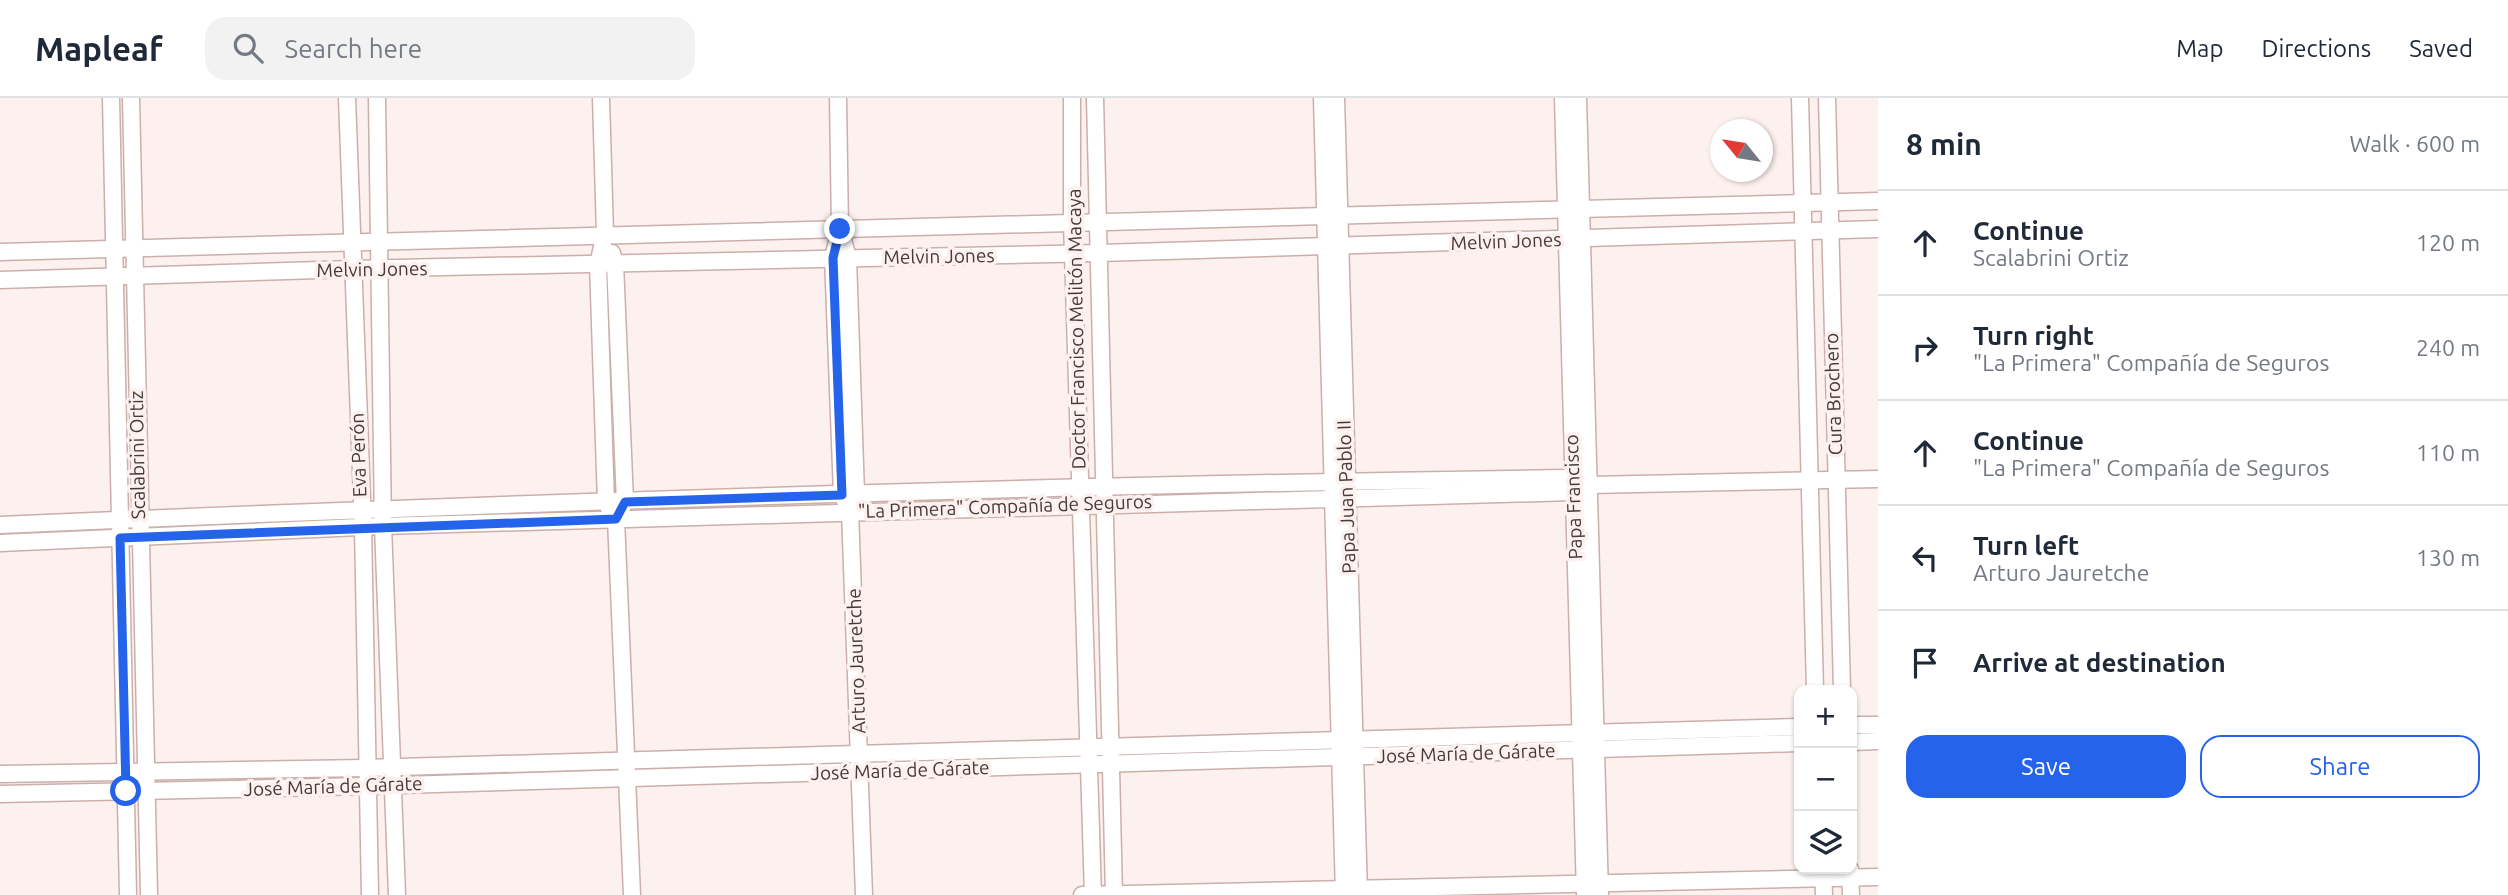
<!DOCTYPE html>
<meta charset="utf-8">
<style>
:root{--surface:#fff;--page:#f2f2f3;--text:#1f2937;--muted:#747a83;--line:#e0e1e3;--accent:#2563eb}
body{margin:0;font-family:Ubuntu,sans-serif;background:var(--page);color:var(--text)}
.controls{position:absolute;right:21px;bottom:21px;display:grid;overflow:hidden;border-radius:14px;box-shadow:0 2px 5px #0004}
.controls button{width:63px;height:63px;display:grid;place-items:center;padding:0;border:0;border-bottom:2px solid var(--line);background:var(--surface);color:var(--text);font:35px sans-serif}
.compass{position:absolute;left:1710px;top:21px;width:63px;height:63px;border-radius:50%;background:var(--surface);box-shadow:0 2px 5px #0004;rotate:300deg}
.stop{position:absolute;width:21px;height:21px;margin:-16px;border:5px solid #2563eb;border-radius:50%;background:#fff}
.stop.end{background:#2563eb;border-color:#fff;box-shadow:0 2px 7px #0008}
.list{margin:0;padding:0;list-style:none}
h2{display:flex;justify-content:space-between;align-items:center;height:91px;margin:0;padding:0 28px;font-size:30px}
h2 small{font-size:23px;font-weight:400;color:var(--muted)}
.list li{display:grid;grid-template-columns:46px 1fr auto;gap:21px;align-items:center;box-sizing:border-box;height:105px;padding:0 28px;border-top:2px solid var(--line)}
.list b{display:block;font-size:26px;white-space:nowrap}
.list p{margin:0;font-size:23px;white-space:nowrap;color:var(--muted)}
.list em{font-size:23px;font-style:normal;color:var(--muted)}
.actions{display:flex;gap:14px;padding:21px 28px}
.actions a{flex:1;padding:16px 0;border:2px solid var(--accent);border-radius:21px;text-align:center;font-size:24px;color:var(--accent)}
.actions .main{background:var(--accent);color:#fff}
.icon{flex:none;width:38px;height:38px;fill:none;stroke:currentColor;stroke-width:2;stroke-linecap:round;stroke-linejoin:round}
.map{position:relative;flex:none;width:1878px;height:797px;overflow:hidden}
header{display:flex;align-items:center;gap:42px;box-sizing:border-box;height:98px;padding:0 35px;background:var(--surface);border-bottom:2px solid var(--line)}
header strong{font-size:33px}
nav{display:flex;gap:38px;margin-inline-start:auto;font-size:24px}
.search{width:490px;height:63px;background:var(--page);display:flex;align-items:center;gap:18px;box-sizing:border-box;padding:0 24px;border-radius:21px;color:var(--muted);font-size:26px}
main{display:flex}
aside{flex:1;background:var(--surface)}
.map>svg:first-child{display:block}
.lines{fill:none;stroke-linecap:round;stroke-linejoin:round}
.minor-casing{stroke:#cbafaa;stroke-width:19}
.minor{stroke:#fff;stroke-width:16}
.route{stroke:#2563eb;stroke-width:9}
.labels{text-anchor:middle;stroke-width:7;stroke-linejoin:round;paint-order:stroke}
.street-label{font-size:19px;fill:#453a38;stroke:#fdf1ef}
</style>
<header>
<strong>Mapleaf</strong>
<div class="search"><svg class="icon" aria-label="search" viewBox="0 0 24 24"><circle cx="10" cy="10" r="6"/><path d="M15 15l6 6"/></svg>Search here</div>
<nav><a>Map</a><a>Directions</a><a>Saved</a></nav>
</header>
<main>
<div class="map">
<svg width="1878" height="797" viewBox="0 0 1878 797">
<rect width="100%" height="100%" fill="#fdf1ef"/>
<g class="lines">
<defs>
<g id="minor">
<path d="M111,0L128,797"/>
<path d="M131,0L149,797"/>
<path d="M347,0L363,428L370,797"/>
<path d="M377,0L383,428L397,797"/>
<path d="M601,0L605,136L598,166L606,405L616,421L632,797"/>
<path d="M838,0L840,131L833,160L842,397L846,405"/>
<path d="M1072,0V124L1093,797"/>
<path d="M1095,0L1114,797"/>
<path d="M1322,0L1344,797"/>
<path d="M1336,0L1359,797"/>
<path d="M1563,0L1585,797"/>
<path d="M1578,0L1600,797"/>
<path d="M1800,0L1815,592"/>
<path d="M1827,0L1842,592"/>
<path d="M840,131L848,160L856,396L850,413L864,797"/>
<path d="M0,154L1878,103"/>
<path d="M612,155L615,165L625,404L621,411"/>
<path d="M0,182L352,171L1100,155L1878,131"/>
<path d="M0,427C524,404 1048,387 1572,380L1589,387L1878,381"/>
<path d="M0,445L383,428L1573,394L1589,387"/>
<path d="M1852,627H1878"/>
<path d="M1852,644L1878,643"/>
<path d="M0,676L365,670L1799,629"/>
<path d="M0,696L368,688L1799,645"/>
<path d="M1823,771L1824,797"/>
<path d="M1850,771L1851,797"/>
<path d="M1082,797L1878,779"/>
</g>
</defs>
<use href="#minor" class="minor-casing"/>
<use href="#minor" class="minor"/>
</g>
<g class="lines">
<path class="route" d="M126,693L120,440L616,421L625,404L842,397L833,160L840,131"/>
</g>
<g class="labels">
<g class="street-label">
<text transform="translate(1506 143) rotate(-2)" y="7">Melvin Jones</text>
<text transform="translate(939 158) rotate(-1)" y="7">Melvin Jones</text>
<text transform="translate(372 171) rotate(-1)" y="7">Melvin Jones</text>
<text transform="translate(1076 231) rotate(-91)" y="7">Doctor Francisco Melitón Macaya</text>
<text transform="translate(1833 296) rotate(-92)" y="7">Cura Brochero</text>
<text transform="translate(137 357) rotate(-91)" y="7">Scalabrini Ortiz</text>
<text transform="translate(358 357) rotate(-92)" y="7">Eva Perón</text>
<text transform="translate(1346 399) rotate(-92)" y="7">Papa Juan Pablo II</text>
<text transform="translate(1573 399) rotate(-92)" y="7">Papa Francisco</text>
<text transform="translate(1005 408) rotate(-2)" y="7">"La Primera" Compañía de Seguros</text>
<text transform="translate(856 563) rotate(-92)" y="7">Arturo Jauretche</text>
<text transform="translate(1466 655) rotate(-2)" y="7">José María de Gárate</text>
<text transform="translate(900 672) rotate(-2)" y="7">José María de Gárate</text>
<text transform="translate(333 688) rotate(-2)" y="7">José María de Gárate</text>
</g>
</g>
</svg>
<div class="controls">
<button>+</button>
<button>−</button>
<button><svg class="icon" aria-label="layers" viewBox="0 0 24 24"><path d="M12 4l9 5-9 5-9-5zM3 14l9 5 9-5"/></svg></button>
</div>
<svg class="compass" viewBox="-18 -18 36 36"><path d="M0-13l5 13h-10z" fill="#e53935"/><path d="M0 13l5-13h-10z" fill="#747a83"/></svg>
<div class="stop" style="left:126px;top:693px"></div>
<div class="stop end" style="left:840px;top:131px"></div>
</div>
<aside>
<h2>8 min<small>Walk · 600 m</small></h2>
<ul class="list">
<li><svg class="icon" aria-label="ahead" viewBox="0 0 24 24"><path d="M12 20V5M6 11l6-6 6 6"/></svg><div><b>Continue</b><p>Scalabrini Ortiz</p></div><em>120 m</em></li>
<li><svg class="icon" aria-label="right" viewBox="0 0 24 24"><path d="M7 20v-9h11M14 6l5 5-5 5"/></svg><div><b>Turn right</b><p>&quot;La Primera&quot; Compañía de Seguros</p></div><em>240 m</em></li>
<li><svg class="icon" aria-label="ahead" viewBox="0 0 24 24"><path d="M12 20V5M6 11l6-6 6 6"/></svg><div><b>Continue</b><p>&quot;La Primera&quot; Compañía de Seguros</p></div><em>110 m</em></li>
<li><svg class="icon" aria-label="left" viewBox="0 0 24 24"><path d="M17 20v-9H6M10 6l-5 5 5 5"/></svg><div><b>Turn left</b><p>Arturo Jauretche</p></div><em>130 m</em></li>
<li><svg class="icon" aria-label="arrive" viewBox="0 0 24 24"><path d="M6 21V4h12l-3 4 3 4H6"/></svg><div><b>Arrive at destination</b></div></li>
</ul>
<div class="actions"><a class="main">Save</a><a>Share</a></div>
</aside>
</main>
